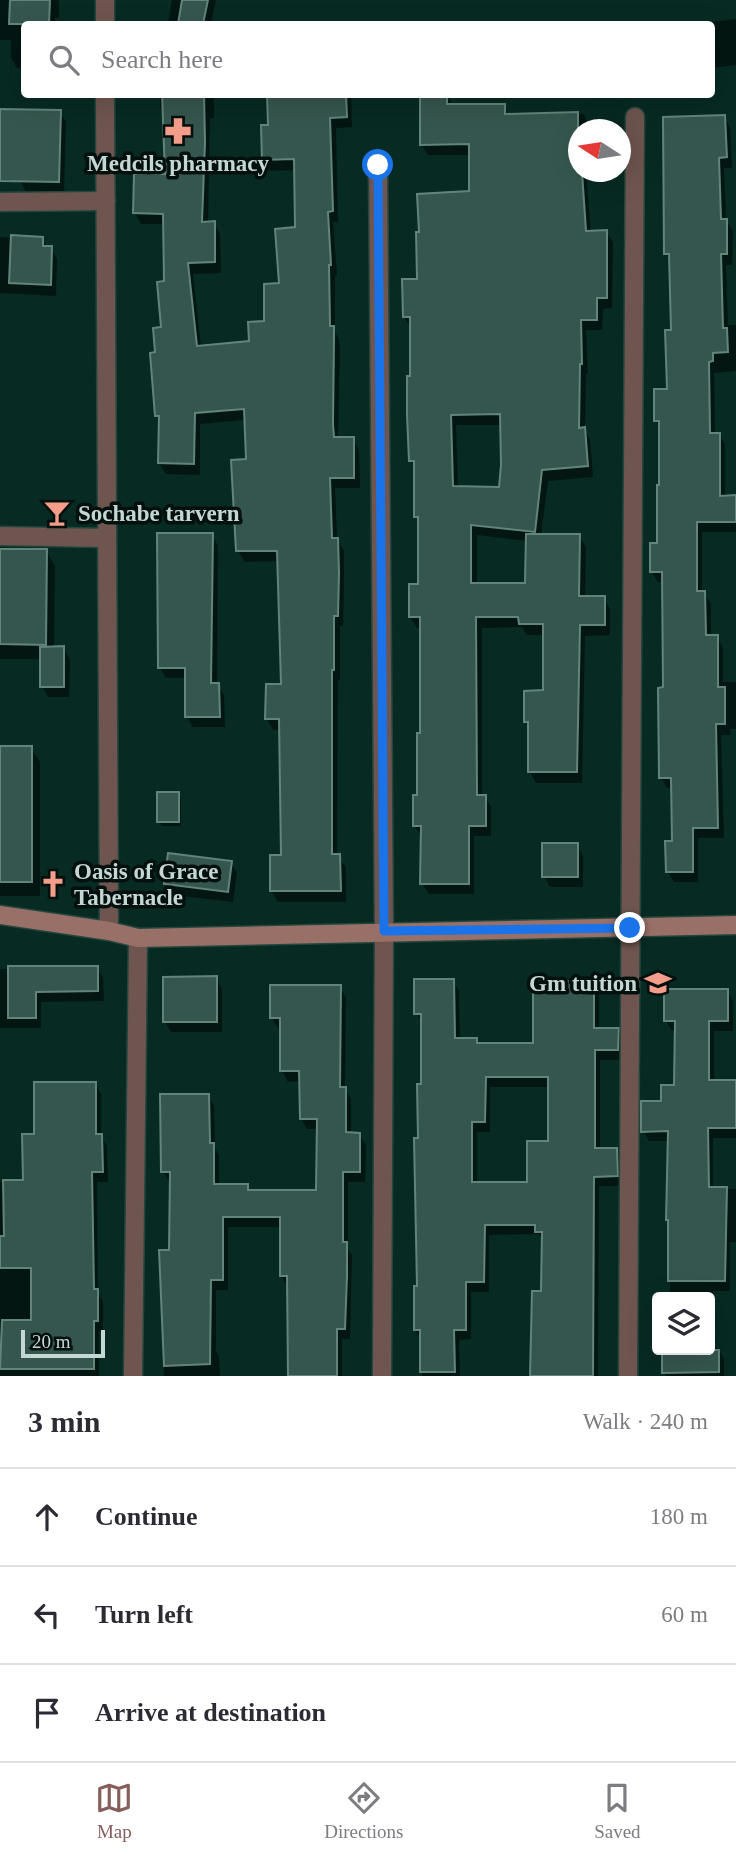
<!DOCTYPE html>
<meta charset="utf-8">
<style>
:root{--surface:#fff;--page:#f2f2f3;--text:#2b2b33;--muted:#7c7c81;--line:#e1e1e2;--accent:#855e5b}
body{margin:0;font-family:"Times New Roman",serif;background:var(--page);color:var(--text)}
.controls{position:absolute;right:21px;bottom:21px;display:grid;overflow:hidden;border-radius:7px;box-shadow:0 7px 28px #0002}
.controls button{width:63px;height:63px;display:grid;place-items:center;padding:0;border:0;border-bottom:2px solid var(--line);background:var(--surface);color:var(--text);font:35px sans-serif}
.compass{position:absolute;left:568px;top:119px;width:63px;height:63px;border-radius:50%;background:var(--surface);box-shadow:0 7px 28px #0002;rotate:282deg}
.scale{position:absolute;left:21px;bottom:18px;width:84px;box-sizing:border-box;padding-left:7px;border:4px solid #c5d7d2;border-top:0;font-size:19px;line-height:24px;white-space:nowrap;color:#c5d7d2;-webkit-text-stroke:5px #04100d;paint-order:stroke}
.stop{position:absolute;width:21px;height:21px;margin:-16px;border:5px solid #1a73e8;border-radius:50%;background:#fff}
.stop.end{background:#1a73e8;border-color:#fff;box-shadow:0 2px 7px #0008}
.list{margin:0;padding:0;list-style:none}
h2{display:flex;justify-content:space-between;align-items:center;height:91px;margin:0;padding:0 28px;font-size:30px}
h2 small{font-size:23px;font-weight:400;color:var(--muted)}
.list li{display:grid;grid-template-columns:46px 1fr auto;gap:21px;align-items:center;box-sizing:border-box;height:98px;padding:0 28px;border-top:2px solid var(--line)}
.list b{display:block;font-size:26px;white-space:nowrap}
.list em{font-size:23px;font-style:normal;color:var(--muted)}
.icon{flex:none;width:38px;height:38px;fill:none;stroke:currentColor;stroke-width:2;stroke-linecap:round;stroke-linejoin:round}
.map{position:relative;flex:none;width:736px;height:1376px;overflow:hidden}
.search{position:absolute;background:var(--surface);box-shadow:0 7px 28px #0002;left:21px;right:21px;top:21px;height:77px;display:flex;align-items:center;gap:18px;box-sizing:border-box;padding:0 24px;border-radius:7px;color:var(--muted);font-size:26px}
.sheet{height:385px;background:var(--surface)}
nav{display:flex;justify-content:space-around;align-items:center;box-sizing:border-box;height:98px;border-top:2px solid var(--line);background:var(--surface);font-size:19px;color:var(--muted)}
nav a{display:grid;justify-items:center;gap:4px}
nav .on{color:var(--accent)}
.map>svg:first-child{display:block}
.shadow{fill:#0007;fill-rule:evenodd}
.building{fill:#35564e;stroke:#61847b;stroke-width:2;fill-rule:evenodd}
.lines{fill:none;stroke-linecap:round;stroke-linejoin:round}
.minor-casing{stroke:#25463f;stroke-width:21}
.secondary-casing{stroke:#25463f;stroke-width:21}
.minor{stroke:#6f554f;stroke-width:18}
.secondary{stroke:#997067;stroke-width:18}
.route{stroke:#1a73e8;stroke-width:9}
.labels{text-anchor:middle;stroke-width:7;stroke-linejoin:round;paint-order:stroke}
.poi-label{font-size:23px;font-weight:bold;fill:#c5d7d2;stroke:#04100d;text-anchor:start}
</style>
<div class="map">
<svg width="736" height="1376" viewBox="0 0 736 1376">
<rect width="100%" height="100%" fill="#072a23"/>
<g class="shadow">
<path d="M0,0H59V18H55V24H24V68H17L11,58V40H0Z"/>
<path d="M172,0H216L211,24H168Z"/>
<path d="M736,19V65L712,68V24H693Z"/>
<path d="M160,94H214V118H210L208,223H214L220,234L221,273L193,274L201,347L251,343L266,323L281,285L297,229L296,170L270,171L264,160L270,127L269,94H351L352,127L336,128L338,222H333L337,276H335V332L339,339L340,350L338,437V439H353L359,450L360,488H335L337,539L344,551V585L343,626H340V680H338L337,856L346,867V902H278L271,891L282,856L281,730H273L267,719L283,686L279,561L245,562L238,551L248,460L246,420L200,424V475L166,474L159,463L161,422L156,415L157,354L163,328L166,283L165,224H141L135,213L167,176L164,115L160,107Z"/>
<path d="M422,94H448L452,105H504L510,116L584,114L590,130H578V172H586L591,232H606L613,242L612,308L603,309L602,330H586L588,374H586L585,431L590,440L593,477L548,481L541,535L579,536L586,547L585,598H604L610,609V635L585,636L582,783H536L530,772V727L526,721L545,692V635H527L522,627L482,628V797H485L491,807V836H474V894H429L422,883L421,836L415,826L422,735V628H417L410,617L420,585V524L416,517V469L411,461V328L404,317L419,280L471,192V155H428L421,144ZM456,425H502L503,465L500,488H458ZM477,535L528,541L527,584L477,585Z"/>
<path d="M0,110L60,112L66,122L64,193L26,192L20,181L0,175Z"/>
<path d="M724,117L730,127L732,168H724L726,220L733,231L732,265H726L728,325H736V371L714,373L715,434H719L725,445V497H736V532H702V592L711,603V637H717L723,648V682H736V729H730V735H721L724,838H698V882H674L667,871L673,843V788H667L661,777L665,689L664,582H658L651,571L658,544L661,487V430L656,421L669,390L673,331L671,262L666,254Z"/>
<path d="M0,237L42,239L48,248H51L57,259L56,296L0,293Z"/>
<path d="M212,535L218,546L217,685L224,695L225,727H193L187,717V678H166L160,668Z"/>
<path d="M0,550L46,551L55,566L54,648H63L70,659L69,697H48L42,686V659H0Z"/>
<path d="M0,748H31L40,762V896H0Z"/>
<path d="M178,794L181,799V826H162L159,822Z"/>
<path d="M577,845L583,856V887H550L544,876Z"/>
<path d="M231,863L237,873L233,902L173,895L166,884Z"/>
<path d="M97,968L103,978L104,1001L41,1002V1028H0V969Z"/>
<path d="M216,978L222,989V1032H171L165,1022Z"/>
<path d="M453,981L459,991L460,1040H476L479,1045H535L593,983L599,993V1030H618L623,1040V1060H600V1150H616L622,1160V1186H599L598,1376H532L543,1293L544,1243L539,1234L489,1235V1292H471V1339L459,1340L460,1376H422V1341L415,1330L418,1287L419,1139L423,1086L422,1023L416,1013ZM490,1087H550L549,1143L529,1184H477V1132H490Z"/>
<path d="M340,987L346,998L345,1089L351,1099V1134L359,1135L366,1145L365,1182H348V1249L352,1255L350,1339H342V1376H289L287,1286L281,1276V1227H228V1290H216V1351L219,1357L220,1376H164L161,1251H171L172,1182H169L163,1171L208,1096L214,1106L215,1148L219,1155V1185H247L251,1192H318L319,1129H307L301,1119V1081L288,1082L282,1071V1028H278L272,1018Z"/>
<path d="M727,990L733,1001V1031H714V1082H736V1138H713V1189H736V1242H730V1291H713L712,1348H718L724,1359V1376H666L664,1372V1350H710V1297H670V1224L668,1219L670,1141H649L643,1131L676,1087V1031H672L666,1021Z"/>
<path d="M95,1083L101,1094V1135L107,1146L108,1182H97L98,1294L103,1301V1331H99V1376H0V1182H25L36,1136Z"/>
</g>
<g class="building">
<path d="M10,0H50L49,24H9Z"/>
<path d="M182,0H208L203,24H178Z"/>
<path d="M162,94H204L205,142L202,222L215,221V262L188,263L197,346L249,341L248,322L264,321V284L279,283L275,229L295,227L294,159L262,160L261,125H268L267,94H346L347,117L330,118L333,211L328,212L331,265H329L330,326H334V338L333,424L334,437H354V478H330L332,538H338L339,573L338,616H334V670H332V854H340L341,891H270V855H281L279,719H265L266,684H281L277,551H236L231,460L246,459L244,409L195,413L194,464L158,463L159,416H155L150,353L155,352L153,328L161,327L157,282L164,281L163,214L133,213L134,174H165Z"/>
<path d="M420,94H447V104H505V114L578,112V172H582L586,231L607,230V298H597V320H581L582,364H580L579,428L585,427L588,466L542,470L535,532L471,525V583H525L526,534H580L579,596H605V625H580L577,772H528V722H524V691L543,690V624H519L518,617H476L477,795H486V826H469V884H420L421,826H413V795H417V733H420V617H409V584H418V517H414V461H409L407,415V376H410V317H403L402,279H417L416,232H419L417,194L469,191V144L420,145ZM500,414L501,465L499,487L453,486L451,415Z"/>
<path d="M0,109L61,110L59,182L0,181Z"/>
<path d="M725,115L727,157L719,158L721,219H727V254H721L723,328H727L728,352L713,353V361L709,362L710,433H720V496L736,495V522H697V591H705L706,635H718V687H725V724H716L718,828H693V872H666L665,841H672L671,778H659L658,688L663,687L662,572H650V543H657V485H659V421H654V389H667L665,330H671L669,254H664L663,117Z"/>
<path d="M11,235L43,237V246H52L51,285L9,283Z"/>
<path d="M157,533H213L211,683H219L220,717H185V668H158Z"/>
<path d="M0,549H47L46,645L0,644Z"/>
<path d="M64,646V687H40V647Z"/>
<rect x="0" y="746" width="32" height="136"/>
<rect x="157" y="792" width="22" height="30"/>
<rect x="542" y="843" width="36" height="34"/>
<path d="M168,853L232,861L228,892L164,884Z"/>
<path d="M8,966H98V991L36,992V1018H8Z"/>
<path d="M217,976V1022H163V977Z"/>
<path d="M414,979H454L455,1038H477V1043H533V981H594V1028H619L618,1050H595V1148H617L618,1176L594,1177L593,1376H530L532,1291H541L542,1232H535V1225H485L484,1282H466V1330H454L455,1372H420V1330H414V1286H417L414,1138H418L417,1084H421V1014H414ZM486,1077H548V1141H527V1182H472V1122H485Z"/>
<path d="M270,985H341L340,1087H346V1132L360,1133V1172H343V1242H347V1276L345,1329H337V1376H288L287,1276H280V1217H223V1280H211L210,1364L164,1366L159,1250H169L170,1172H161L160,1094H209L210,1143H214V1184H248V1190H316L317,1119H300L299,1071H280V1018H270Z"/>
<path d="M664,989H728V1021H709V1080H736V1128H708L709,1187H727L725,1281H668V1220H666L668,1131L641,1132V1101H661V1085H674L675,1021H664Z"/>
<path d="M34,1082H96V1134H102L103,1172H92L94,1289H98V1321H94V1369H0L2,1320H31V1268H0V1236H4L3,1180H23L22,1134H34Z"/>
<path d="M662,1350H719V1372L662,1373Z"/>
</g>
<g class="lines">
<defs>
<g id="minor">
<path d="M105,0V24"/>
<path d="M105,94L109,931"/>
<path d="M378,165L384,931L382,1376"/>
<path d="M0,202L106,201"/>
<path d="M0,536L106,538"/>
<path d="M133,1376L138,938"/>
<path d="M628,1376L635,117"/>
</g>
<path id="secondary" d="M0,915L109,931L138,938L736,925"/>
</defs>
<use href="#minor" class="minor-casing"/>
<use href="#secondary" class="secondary-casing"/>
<use href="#minor" class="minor"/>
<use href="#secondary" class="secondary"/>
</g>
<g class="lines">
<path class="route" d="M378,165L384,931L630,928"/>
</g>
<defs>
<symbol id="pharmacy-bare" viewBox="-9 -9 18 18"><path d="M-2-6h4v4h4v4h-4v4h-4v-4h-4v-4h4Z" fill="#f49d8b" stroke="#04100d" stroke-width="2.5" paint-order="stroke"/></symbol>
<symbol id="bar-bare" viewBox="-9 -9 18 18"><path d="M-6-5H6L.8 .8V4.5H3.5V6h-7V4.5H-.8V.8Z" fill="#f49d8b" stroke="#04100d" stroke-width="2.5" paint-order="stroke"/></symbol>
<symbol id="church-bare" viewBox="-9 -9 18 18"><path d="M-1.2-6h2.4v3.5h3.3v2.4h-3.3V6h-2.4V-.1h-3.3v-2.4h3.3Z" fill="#f49d8b" stroke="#04100d" stroke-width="2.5" paint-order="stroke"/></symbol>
<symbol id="school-bare" viewBox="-9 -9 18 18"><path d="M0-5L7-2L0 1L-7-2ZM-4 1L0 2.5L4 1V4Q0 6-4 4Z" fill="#f49d8b" stroke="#04100d" stroke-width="2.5" paint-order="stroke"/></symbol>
</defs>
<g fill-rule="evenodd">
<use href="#pharmacy-bare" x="159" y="112" width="38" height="38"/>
<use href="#bar-bare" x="38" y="494" width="38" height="38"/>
<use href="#church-bare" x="34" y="865" width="38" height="38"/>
<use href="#school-bare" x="639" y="964" width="38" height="38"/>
</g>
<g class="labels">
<g class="poi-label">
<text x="178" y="171" text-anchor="middle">Medcils pharmacy</text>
<text x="78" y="521">Sochabe tarvern</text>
<text x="74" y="879">Oasis of Grace<tspan x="74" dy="26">Tabernacle</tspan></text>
<text x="637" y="991" text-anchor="end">Gm tuition</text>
</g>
</g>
</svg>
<div class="controls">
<button><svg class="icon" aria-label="layers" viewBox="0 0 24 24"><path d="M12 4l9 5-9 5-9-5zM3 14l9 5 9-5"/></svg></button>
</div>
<svg class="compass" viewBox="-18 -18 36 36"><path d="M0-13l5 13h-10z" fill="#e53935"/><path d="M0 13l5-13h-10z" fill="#7c7c81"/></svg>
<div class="scale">20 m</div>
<div class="stop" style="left:378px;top:165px"></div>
<div class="stop end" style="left:630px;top:928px"></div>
<div class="search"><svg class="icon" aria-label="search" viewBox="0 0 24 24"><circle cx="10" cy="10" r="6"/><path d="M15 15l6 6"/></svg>Search here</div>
</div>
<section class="sheet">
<h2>3 min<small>Walk · 240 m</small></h2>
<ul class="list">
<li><svg class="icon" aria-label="ahead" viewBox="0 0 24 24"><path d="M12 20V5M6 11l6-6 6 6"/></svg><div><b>Continue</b></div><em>180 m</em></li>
<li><svg class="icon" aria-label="left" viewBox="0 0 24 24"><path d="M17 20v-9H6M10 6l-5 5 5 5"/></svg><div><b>Turn left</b></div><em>60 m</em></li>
<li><svg class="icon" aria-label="arrive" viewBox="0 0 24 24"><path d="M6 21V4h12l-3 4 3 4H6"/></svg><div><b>Arrive at destination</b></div></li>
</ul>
</section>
<nav>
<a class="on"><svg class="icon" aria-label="map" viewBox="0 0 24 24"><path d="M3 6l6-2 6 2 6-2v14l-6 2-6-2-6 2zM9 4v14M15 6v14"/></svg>Map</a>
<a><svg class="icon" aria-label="directions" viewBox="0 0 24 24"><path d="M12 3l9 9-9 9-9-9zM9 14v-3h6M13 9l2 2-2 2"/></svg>Directions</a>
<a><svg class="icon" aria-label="saved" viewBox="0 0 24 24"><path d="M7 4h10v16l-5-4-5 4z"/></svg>Saved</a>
</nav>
